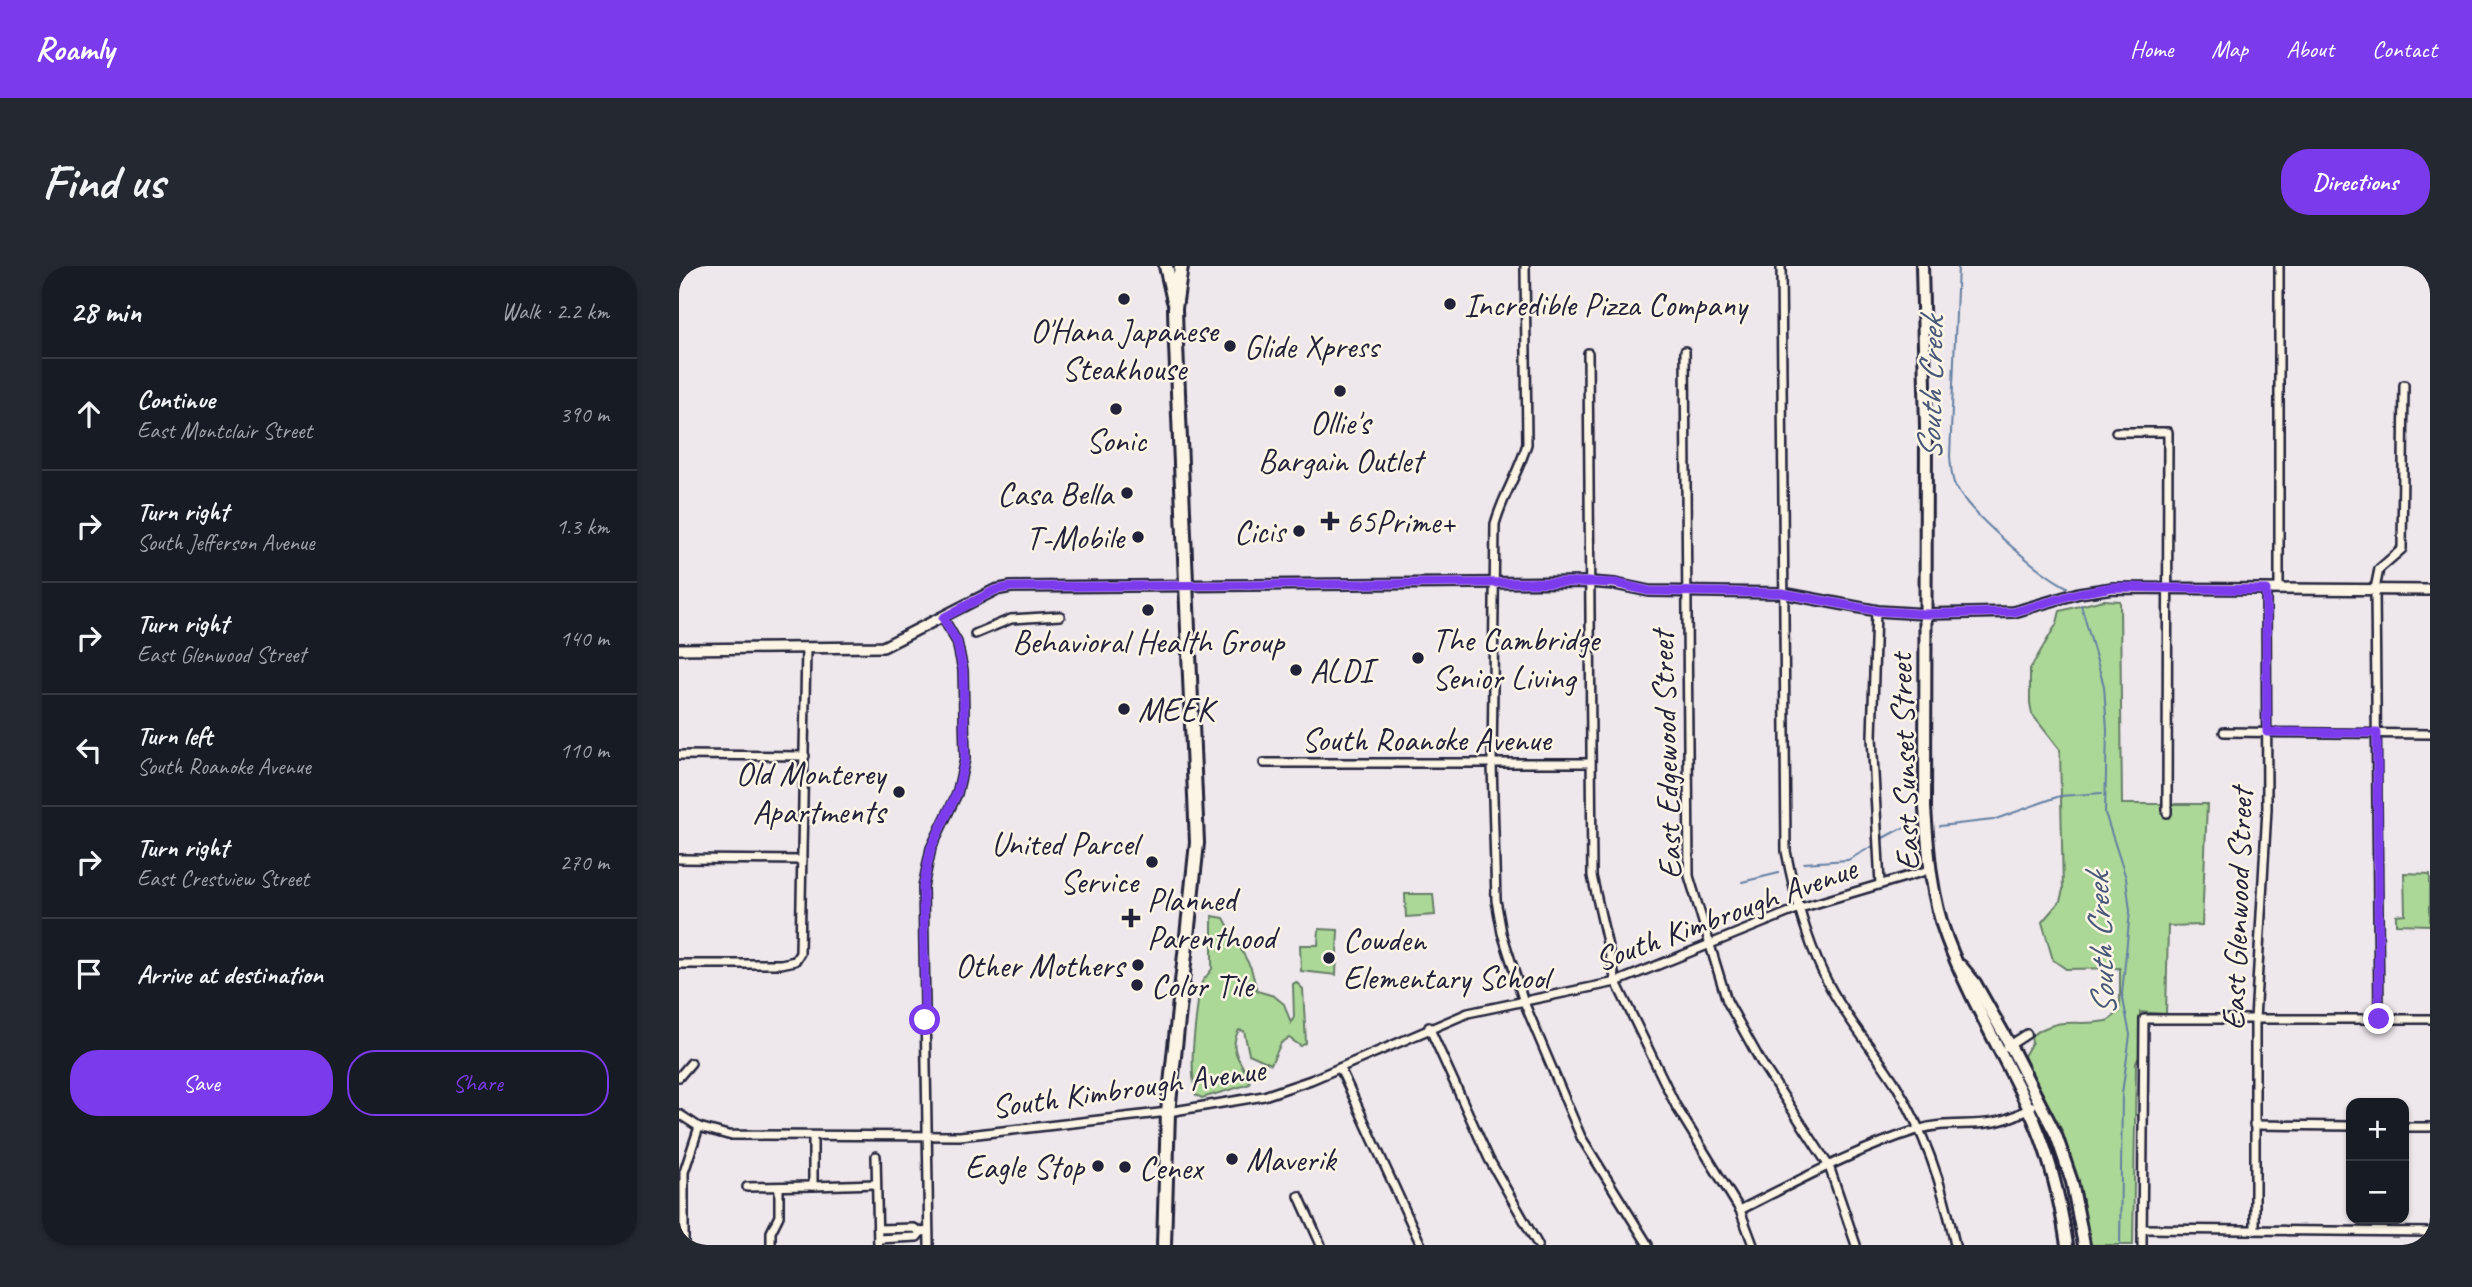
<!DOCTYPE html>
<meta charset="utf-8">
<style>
:root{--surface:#171b24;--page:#242831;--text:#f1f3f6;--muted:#9ea1a6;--line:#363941;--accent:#7c3aed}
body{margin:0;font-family:Caveat,sans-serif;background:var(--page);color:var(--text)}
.controls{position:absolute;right:21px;bottom:21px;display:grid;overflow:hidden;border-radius:14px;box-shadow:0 2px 5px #0004}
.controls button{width:63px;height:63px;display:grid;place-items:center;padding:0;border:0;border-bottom:2px solid var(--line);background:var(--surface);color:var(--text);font:35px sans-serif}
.stop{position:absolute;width:21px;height:21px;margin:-16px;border:5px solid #7c3aed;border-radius:50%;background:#fff}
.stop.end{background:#7c3aed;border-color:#fff;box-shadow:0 2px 7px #0008}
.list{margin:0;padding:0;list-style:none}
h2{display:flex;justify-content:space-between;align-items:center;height:91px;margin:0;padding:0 28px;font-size:30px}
h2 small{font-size:23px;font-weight:400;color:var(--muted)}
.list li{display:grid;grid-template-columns:46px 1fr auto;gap:21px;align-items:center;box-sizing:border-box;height:112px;padding:0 28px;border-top:2px solid var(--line)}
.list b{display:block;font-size:26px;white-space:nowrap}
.list p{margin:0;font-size:23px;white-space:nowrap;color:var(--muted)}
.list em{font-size:23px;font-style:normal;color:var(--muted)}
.actions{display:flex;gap:14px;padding:21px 28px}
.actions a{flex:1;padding:16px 0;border:2px solid var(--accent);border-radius:28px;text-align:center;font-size:24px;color:var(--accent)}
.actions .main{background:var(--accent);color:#fff}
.icon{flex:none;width:38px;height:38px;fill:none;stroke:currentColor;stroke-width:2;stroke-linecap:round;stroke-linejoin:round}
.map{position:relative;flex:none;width:1751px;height:979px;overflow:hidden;border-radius:28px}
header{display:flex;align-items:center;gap:42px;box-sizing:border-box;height:98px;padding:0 35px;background:var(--accent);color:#fff}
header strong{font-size:33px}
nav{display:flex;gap:38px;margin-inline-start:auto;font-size:24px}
.intro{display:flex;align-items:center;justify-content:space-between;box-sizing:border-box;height:168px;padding:0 42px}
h1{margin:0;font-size:49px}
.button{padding:18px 32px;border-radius:28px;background:var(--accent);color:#fff;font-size:24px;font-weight:700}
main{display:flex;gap:42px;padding:0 42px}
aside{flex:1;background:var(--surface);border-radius:28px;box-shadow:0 2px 5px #0004}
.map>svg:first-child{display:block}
.green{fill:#abd896;stroke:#667d68;stroke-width:2}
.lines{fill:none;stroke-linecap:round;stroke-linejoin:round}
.stream{stroke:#637fa3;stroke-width:2}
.minor-casing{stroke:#22223b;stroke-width:12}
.tertiary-casing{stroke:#22223b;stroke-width:14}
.secondary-casing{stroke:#22223b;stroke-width:16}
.primary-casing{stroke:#22223b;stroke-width:18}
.minor{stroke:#fcf5e5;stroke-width:7}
.tertiary{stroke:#fcf5e5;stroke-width:9}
.secondary{stroke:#fcf5e5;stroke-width:10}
.primary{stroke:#fcf5e5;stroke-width:12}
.route{stroke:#7c3aed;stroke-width:9}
.poi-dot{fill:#22223b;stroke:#fcf5e5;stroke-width:2.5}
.labels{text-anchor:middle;stroke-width:5;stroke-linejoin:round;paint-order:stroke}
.poi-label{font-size:33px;fill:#22223b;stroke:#fcf5e5;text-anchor:start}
.street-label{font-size:33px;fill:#22223b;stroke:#fcf5e5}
.water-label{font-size:35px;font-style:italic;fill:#485878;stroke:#fcf5e5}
</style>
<header>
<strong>Roamly</strong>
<nav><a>Home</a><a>Map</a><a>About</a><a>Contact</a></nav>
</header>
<div class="intro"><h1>Find us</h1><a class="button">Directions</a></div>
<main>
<aside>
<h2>28 min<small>Walk · 2.2 km</small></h2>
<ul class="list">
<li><svg class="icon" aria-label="ahead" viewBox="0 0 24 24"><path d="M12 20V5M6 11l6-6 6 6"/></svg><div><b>Continue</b><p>East Montclair Street</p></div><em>390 m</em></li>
<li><svg class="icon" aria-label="right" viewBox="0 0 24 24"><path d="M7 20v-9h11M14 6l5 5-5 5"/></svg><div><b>Turn right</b><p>South Jefferson Avenue</p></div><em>1.3 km</em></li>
<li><svg class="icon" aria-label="right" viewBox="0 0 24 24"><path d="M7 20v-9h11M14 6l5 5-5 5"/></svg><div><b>Turn right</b><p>East Glenwood Street</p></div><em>140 m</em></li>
<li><svg class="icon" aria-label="left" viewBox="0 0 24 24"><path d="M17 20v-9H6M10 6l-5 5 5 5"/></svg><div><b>Turn left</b><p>South Roanoke Avenue</p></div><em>110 m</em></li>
<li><svg class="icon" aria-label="right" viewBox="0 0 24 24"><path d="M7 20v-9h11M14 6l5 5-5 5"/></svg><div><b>Turn right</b><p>East Crestview Street</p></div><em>270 m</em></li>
<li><svg class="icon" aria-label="arrive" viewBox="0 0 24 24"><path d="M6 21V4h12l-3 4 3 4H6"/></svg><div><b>Arrive at destination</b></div></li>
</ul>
<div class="actions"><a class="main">Save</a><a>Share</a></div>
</aside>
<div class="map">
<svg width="1751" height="979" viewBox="0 0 1751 979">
<rect width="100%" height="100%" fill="#eee7eb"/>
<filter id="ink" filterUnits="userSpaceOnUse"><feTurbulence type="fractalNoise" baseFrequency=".0143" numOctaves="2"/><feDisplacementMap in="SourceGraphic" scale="14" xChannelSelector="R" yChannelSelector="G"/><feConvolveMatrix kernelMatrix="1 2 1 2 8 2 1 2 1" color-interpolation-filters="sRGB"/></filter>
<g filter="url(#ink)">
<g class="green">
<path d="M1424,334L1441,335L1443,538H1528L1523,659L1489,660L1487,748L1461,746V789L1457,797L1454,979H1410L1402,925L1392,893L1345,790L1353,776L1352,770C1382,749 1395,761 1427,755C1433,754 1435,748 1441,746V702L1387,703L1374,694L1363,656L1381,635L1384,624L1381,484L1353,448L1351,437V403L1378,357L1381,345Z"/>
<path d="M1725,607L1751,608V659L1717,658V649L1726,648Z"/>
<path d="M726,628H754L756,649L727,651Z"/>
<path d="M533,650L545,652L572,702L578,725L595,730L605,738L612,757L615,751L614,718L617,716L624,723L627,777L622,780L610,772L602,777L592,798L570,788L565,765L560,764C546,787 569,801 571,818L523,832L517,829C509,797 517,759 520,726L523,716L533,703Z"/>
<path d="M640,663L659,664L657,709L622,705L621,679H639Z"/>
</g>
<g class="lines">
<g class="stream">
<path d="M1279,0L1271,190C1272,199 1272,208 1275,217C1287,245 1360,307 1388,321"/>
<path d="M1402,339L1425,420L1428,464L1426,547L1447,612L1451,645L1443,728L1451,769L1443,828L1441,979"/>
<path d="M1261,560L1314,554L1381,530L1423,527"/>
<path d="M1204,572L1221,563L1233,561"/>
<path d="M1125,597L1169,594L1194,580"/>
<path d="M1063,616L1100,607"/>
</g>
<defs>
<g id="minor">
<path d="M846,0L848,178C840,206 824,229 816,258L813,498L817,634L823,667L845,736L902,871L969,979"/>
<path d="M1102,0L1107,585C1115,627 1125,667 1144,707C1163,748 1193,781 1217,819C1246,867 1265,924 1276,979"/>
<path d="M1600,0V324"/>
<path d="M1006,85L1010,610L1048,735L1082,796L1150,900L1177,979"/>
<path d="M909,87L913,610L937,716L997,840L1061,944L1074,979"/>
<path d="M1437,166H1489L1488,547"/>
<path d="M1197,345L1193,471L1201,618"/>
<path d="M296,368L332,353L381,350"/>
<path d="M1545,466L1751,468"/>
<path d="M0,489L126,490"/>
<path d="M585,497H910"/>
<path d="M0,593L123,594"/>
<path d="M0,698H102L116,695L121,687L127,383"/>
<path d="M1700,753L1696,323L1700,303L1723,283L1725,119"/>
<path d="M750,761L810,893L859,979"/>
<path d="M1328,781L1348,768"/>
<path d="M661,802L742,979"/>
<path d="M0,811L12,797"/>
<path d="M0,848L20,861L49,869L281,870L489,846L585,830L632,814L789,747L937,716L1118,643L1250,604"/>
<path d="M1575,859L1672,860"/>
<path d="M1725,861H1751"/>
<path d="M134,871V920L197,918"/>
<path d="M197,890L199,979"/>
<path d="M68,921L134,920"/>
<path d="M620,930L642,979"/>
<path d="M1061,944C1119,915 1177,883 1238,864C1279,851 1312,869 1353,840"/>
<path d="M199,963L235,962L242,966"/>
<path d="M1463,963L1751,966"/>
<path d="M1576,964V754L1588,543L1587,324"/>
<path d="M199,973L238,971L242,966L249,965"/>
<path d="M5,979V906L20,861"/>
<path d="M92,979V966L100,950V921"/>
<path d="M250,979L244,621L252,582L278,528L286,493L284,404L278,376L264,352"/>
<path d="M1463,979L1465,753H1751"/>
</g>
<path id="tertiary" d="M0,383L204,381L316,324L332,321L910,316L936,318L970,325L1103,327L1199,345L1247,348L1335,346L1400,327L1434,322L1751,324"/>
<g id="secondary">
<path d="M1243,0L1247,161L1246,542C1249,586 1252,631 1268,673C1290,731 1322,784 1349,841C1370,884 1381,932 1388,979"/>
<path d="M1282,700L1296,717L1331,779L1377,869L1393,916L1405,979"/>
</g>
<g id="primary">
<path d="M487,0L495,35"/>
<path d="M485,979L489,846L518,577L497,79L496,42L502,0"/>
</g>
</defs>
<use href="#minor" class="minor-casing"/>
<use href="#tertiary" class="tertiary-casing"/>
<use href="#secondary" class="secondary-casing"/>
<use href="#primary" class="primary-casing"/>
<use href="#minor" class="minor"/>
<use href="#tertiary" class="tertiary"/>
<use href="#secondary" class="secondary"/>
<use href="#primary" class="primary"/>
</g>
</g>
<g class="lines" filter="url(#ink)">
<path class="route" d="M246,754L244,621L252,582L278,527L286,493L284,404L278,376L264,352L316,324L332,321L910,316L936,317L970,325L1103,327L1199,345L1247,348L1335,346L1400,327L1434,321L1587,324L1588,466L1698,467L1700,753"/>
</g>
<g class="poi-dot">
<circle cx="445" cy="33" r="7"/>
<circle cx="771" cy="38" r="7"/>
<circle cx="551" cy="80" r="7"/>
<circle cx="661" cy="125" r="7"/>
<circle cx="437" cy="143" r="7"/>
<circle cx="448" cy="227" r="7"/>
<path d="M647.5 244.5h7v7h7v7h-7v7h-7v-7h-7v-7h7z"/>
<circle cx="620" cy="265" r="7"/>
<circle cx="459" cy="271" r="7"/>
<circle cx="469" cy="344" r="7"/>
<circle cx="739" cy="392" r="7"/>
<circle cx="617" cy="404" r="7"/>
<circle cx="445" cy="443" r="7"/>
<circle cx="220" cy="526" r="7"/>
<circle cx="473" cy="596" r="7"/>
<path d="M448.5 641.5h7v7h7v7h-7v7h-7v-7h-7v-7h7z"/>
<circle cx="650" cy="692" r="7"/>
<circle cx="459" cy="699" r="7"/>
<circle cx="458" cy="719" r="7"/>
<circle cx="553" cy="893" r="7"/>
<circle cx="419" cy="900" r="7"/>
<circle cx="446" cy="901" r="7"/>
</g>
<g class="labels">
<g class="poi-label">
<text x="785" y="50">Incredible Pizza Company</text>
<text x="445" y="76" text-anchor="middle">O'Hana Japanese<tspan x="445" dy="38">Steakhouse</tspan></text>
<text x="565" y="92">Glide Xpress</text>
<text x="661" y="168" text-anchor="middle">Ollie's<tspan x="661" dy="38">Bargain Outlet</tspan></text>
<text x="437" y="186" text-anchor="middle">Sonic</text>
<text x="434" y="239" text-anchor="end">Casa Bella</text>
<text x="667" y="267">65Prime+</text>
<text x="606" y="277" text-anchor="end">Cicis</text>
<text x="445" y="283" text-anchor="end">T-Mobile</text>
<text x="753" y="385">The Cambridge<tspan x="753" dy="38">Senior Living</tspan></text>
<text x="469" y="387" text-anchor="middle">Behavioral Health Group</text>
<text x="631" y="416">ALDI</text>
<text x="459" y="455">MEEK</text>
<text x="206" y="519" text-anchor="end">Old Monterey<tspan x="206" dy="38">Apartments</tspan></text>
<text x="459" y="589" text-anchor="end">United Parcel<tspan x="459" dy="38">Service</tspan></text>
<text x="468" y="645">Planned<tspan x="468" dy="38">Parenthood</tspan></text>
<text x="664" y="685">Cowden<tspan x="664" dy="38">Elementary School</tspan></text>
<text x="445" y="711" text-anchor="end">Other Mothers</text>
<text x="472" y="731">Color Tile</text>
<text x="567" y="905">Maverik</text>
<text x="405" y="912" text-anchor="end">Eagle Stop</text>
<text x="460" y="913">Cenex</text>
</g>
<g class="street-label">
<text x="747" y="485">South Roanoke Avenue</text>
<text transform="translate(986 489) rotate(-92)" y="12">East Edgewood Street</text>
<text transform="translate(1224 496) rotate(-92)" y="12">East Sunset Street</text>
<text transform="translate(1557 643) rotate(-88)" y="12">East Glenwood Street</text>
<text transform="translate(1046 647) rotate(-20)" y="12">South Kimbrough Avenue</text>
<text transform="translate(449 821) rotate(-8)" y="12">South Kimbrough Avenue</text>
</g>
<g class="water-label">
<text transform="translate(1251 123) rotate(-89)" y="12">South Creek</text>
<text transform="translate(1421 679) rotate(-93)" y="12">South Creek</text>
</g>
</g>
</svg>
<div class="controls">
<button>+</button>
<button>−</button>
</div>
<div class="stop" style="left:246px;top:754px"></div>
<div class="stop end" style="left:1700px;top:753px"></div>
</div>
</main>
